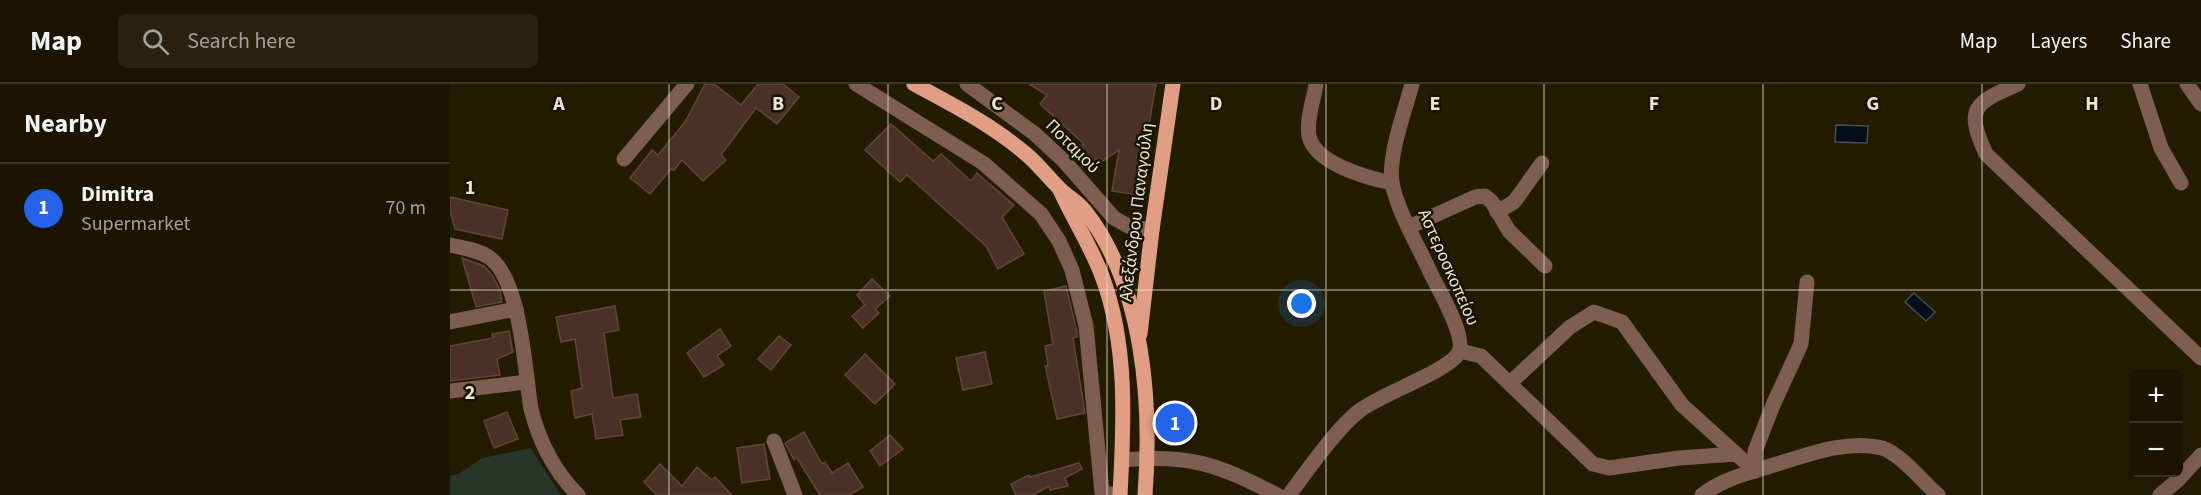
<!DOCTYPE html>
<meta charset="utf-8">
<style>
:root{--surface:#1b1500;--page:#28220f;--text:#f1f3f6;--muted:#a09f99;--line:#393422;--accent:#2563eb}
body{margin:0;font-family:"Source Sans 3",sans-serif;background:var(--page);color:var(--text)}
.controls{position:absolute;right:18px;bottom:18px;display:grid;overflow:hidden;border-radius:9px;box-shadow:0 6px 24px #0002}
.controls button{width:54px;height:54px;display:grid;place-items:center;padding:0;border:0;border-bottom:2px solid var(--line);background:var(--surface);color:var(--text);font:30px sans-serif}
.you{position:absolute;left:852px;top:220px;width:21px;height:21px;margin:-15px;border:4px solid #fff;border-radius:50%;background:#1a73e8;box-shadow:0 0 0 9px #1a73e833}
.badge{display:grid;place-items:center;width:39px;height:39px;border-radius:50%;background:var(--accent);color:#fff;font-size:20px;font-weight:700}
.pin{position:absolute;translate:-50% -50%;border:3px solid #fff;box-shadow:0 2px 6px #0006}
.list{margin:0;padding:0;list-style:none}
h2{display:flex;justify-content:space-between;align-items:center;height:78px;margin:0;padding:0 24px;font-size:26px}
h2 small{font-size:20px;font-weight:400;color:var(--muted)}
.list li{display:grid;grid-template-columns:39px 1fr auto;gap:18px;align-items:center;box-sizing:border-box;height:90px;padding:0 24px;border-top:2px solid var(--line)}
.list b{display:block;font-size:22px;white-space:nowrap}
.list p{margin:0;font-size:20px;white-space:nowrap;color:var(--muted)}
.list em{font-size:20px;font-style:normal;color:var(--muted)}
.icon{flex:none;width:33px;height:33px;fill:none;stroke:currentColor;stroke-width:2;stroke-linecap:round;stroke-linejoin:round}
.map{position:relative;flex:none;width:1751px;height:411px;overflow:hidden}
header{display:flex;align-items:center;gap:36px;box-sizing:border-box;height:84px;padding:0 30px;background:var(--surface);border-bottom:2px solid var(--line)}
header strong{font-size:28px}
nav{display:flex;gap:33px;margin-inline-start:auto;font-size:21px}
.search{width:420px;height:54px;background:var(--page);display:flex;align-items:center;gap:15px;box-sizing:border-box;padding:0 21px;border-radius:9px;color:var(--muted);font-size:22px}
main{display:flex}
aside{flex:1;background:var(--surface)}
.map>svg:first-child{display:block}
.green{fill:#28352b}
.water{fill:#000d1c;stroke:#464e53;stroke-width:1.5}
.building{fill:#4a3126;stroke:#634437;stroke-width:1.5}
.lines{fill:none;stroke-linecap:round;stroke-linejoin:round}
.minor{stroke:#7d5e51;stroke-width:15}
.major{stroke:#e09f85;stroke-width:15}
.grid{fill:none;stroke:#e8e4d2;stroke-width:1.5;stroke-opacity:0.55}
.labels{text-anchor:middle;stroke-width:5;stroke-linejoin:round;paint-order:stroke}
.street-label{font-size:18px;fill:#e8e4d2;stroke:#191300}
.grid-label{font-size:20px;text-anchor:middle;font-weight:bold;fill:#e8e4d2;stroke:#191300;stroke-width:5;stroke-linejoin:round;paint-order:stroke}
</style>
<header>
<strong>Map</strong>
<div class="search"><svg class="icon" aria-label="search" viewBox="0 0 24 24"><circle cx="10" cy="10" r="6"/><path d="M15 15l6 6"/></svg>Search here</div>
<nav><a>Map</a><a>Layers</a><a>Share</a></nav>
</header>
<main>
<aside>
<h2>Nearby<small></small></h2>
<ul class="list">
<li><span class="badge">1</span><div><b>Dimitra</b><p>Supermarket</p></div><em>70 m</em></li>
</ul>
</aside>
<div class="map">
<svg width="1751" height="411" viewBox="0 0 1751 411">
<rect width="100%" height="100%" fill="#241c00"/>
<path class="green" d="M81,364L111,411H0V392L10,389L32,374Z"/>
<g class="water">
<path d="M1386,41L1418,42L1417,59L1385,58Z"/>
<path d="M1464,209L1485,228L1476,237L1455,218Z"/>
</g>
<g class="building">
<path d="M255,0H264L291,21L308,0H333L349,13L327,40L306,24L271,71L276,76L253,97L232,76L224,86L221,85L200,110L180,94L202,66L208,71L235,38Z"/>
<path d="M579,0H706L699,40H703L694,112L662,107L669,66L650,79L647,75L641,79L630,63L634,60L590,20L597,11Z"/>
<path d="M441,40L483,77L491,70L521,97L527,89L564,121L552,133L574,170L548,185L536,162L489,120L457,91L450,98L415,66Z"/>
<path d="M0,113L58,126L52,155L5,145L0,127Z"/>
<path d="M12,174L34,182L42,191L50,206L52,218L26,223Z"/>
<path d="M422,195L440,212L425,225L429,229L413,244L402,232L415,221L407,211Z"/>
<path d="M616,202L627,248V253L623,254L635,329L607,335L595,282H598L595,262L603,260L594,207Z"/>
<path d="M165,222L169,246L154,249L163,314L187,310L191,333L170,336L173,351L146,355L142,330L125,334L121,307L132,304L125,255L111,258L106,233Z"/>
<path d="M270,245L281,262L267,272L274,281L254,293L237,269Z"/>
<path d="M59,247L63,268L47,275L50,291L0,297V262L43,254L42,250Z"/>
<path d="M329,252L341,261L321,286L308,275Z"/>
<path d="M535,268L542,300L513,306L506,274Z"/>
<path d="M415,270L445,300L425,320L395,291Z"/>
<path d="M57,328L68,355L44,364L34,337Z"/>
<path d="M354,348L372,380L375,378L382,389L398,379L413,403L399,411H370L347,374L344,376L335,359Z"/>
<path d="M440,351L453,365L430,382L420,367Z"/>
<path d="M314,360L320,395L292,399L287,364Z"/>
<path d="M629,379L632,385L615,394L618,402L600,406L599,402L583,411H566L561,400L579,391L580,393Z"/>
<path d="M210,380L232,402L247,383L262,396L265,393L282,411H207L194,398Z"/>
</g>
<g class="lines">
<g class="minor">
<path d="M406,0L533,79L591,130L609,157L622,186L636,242L652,409L670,411"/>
<path d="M517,0L585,50L614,77L664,134L680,143L702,146"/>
<path d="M866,0C864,16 856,35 859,52C865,80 918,94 942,99"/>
<path d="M1568,0C1524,19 1515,24 1536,70L1751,274"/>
<path d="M1690,0L1711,64L1731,99"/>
<path d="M1737,0L1751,20"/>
<path d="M174,75L237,0"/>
<path d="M1047,128L1064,118L1092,79"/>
<path d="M959,143L1025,113L1035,112L1042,118L1059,147L1095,182"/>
<path d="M0,161C13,164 29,166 40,174C71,197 75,288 81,325C89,357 105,388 128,411"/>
<path d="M0,238L66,225"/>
<path d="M1010,267L1031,272L1143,380L1159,384L1229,374L1286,370"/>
<path d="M1060,299L1120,243L1144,228L1172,238L1232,321L1305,387"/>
<path d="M0,307L77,298"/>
<path d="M324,357L345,411"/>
<path d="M672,376C740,370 767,380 827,411"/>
<path d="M1305,387V367L1323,321L1351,260L1357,198"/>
<path d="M839,411C858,386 885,346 909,327C931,310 996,288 1008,270C1018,255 989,206 981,190C970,165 946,125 942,98C938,71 955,27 962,0"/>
<path d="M1252,411C1273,395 1298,389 1324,381C1356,371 1397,355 1432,364C1451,370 1473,398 1488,411"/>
<path d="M1710,411L1728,396L1751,371"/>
</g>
<g class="major">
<path d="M464,0C503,21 542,41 576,70C588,80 597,92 608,103C616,112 627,117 635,127C694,202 702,319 695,411"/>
<path d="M610,106C623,135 641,162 652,192C678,261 674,338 670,411"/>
<path d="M690,250L702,146L723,0"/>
</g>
</g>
<path class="grid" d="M219,0V411M438,0V411M657,0V411M876,0V411M1094,0V411M1313,0V411M1532,0V411M0,206H1751"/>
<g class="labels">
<g class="street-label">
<text transform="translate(623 62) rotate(45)" y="6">Ποταμού</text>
<text transform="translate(686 128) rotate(-83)" y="6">Αλεξάνδρου Παναγούλη</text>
<text transform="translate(999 183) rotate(66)" y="6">Αστεροσκοπείου</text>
</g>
</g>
<g class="grid-label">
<text x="109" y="26">A</text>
<text x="328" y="26">B</text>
<text x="547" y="26">C</text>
<text x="766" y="26">D</text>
<text x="985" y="26">E</text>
<text x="1204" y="26">F</text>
<text x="1423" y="26">G</text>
<text x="1642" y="26">H</text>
<text x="20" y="110">1</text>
<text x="20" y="315">2</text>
</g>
</svg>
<div class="controls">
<button>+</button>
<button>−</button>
</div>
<div class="you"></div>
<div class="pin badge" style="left:725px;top:339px">1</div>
</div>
</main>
